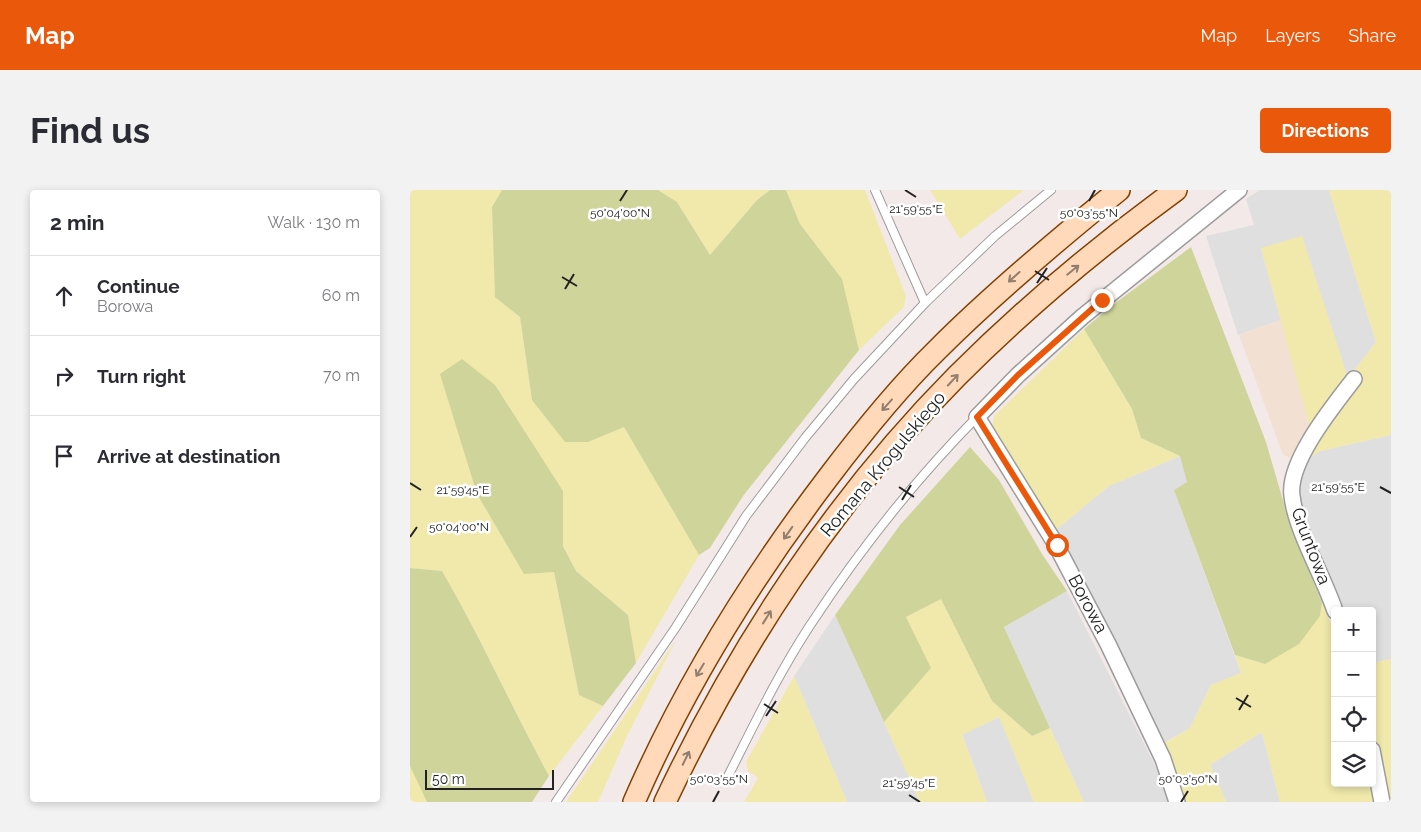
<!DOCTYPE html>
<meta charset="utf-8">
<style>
:root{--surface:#fff;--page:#f2f2f3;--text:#2b2b33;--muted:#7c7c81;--line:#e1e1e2;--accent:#ea580c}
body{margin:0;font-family:Raleway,sans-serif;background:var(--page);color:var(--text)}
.controls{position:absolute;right:15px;bottom:15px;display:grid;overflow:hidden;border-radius:5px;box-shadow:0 2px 8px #0003}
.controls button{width:45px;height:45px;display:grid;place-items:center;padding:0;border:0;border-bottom:1px solid var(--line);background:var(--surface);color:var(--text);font:25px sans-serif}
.scale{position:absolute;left:15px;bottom:12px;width:129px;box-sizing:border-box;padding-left:5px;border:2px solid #222;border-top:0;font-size:14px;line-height:18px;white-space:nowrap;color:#222;-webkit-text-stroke:4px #fff;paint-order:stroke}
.stop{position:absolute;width:15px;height:15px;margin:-11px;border:4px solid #ea580c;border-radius:50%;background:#fff}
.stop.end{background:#ea580c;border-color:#fff;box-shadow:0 1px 5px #0008}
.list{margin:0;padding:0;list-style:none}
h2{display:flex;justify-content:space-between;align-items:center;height:65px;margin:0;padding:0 20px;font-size:21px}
h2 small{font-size:16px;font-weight:400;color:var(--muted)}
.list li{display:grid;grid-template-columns:32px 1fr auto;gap:15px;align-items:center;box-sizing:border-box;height:80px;padding:0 20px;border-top:1px solid var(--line)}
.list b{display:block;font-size:19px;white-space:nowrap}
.list p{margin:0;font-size:16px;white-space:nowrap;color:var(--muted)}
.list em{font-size:16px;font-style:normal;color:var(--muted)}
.icon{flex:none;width:28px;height:28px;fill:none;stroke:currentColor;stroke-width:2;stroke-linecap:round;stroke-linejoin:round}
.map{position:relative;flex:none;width:981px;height:612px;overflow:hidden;border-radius:5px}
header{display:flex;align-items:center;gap:30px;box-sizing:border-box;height:70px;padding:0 25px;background:var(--accent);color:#fff}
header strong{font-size:24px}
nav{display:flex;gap:28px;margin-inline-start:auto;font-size:18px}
.intro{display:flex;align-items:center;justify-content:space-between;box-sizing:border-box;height:120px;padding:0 30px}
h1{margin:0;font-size:35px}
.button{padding:12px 22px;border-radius:5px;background:var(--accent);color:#fff;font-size:18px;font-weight:700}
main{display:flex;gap:30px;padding:0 30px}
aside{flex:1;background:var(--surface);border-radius:5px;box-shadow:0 2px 8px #0003}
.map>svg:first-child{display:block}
.residential{fill:#e0dfdf}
.farmland{fill:#f2e1d3}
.grass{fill:#f0e9ab}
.forest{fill:#cfd59a}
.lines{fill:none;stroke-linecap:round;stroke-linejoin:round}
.service-casing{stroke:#9c9c9c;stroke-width:10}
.minor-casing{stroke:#9c9c9c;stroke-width:18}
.secondary-casing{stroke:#824100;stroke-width:24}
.service{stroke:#fff;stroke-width:8}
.minor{stroke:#fff;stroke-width:15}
.secondary{stroke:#ffd9ba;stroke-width:21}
.oneway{stroke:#907e6e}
.route{stroke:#ea580c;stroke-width:6}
.ticks{fill:none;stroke:#222;stroke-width:2}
.labels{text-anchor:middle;stroke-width:5;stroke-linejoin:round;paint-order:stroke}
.street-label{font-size:18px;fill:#222;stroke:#fff}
.ticks-label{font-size:12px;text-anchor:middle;fill:#222;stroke:#fff;stroke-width:5;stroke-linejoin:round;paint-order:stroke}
</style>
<header>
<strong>Map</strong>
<nav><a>Map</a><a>Layers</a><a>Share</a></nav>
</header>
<div class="intro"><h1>Find us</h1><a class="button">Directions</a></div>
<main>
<aside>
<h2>2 min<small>Walk · 130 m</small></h2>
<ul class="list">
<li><svg class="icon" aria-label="ahead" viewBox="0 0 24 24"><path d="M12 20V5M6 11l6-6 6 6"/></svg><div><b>Continue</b><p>Borowa</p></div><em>60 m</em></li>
<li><svg class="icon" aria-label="right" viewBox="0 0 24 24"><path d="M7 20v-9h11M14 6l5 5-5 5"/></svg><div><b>Turn right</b></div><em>70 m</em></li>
<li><svg class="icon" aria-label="arrive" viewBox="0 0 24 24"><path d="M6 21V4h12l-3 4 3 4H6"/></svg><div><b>Arrive at destination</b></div></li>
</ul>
</aside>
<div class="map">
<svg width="981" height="612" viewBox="0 0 981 612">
<rect width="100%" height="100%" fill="#f3e9e8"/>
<g class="residential">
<path d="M850,0H919L966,152L938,188L851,58L871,130L828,145L796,46L844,35L836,9Z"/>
<path d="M981,245V469L962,473V421H932L893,327L888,307L895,271L910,261Z"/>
<path d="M770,266L778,292L764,300L831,483L801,495L780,538L750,555L643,342L699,296Z"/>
<path d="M657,401L757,599L761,612H674L594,437Z"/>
<path d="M425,425L474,532L510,612H437L384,486Z"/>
<path d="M590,527L624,612H577L552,544Z"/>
<path d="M852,542L870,612H816L800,575Z"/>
</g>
<path class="farmland" d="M871,130L900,238L884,269L873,265L829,145Z"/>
<g class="grass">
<path d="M0,0H92L82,17L84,42L110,127L122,210L178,252L214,236L289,365L226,473L218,425L166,381L153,355V301L144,382L169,505L193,516L139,586C102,518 71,448 32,381L0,378Z"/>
<path d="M248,0H360L347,10L300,65L267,12Z"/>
<path d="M376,0H455L496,106L494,117L449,160L431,89L390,34Z"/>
<path d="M520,0H614L550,49Z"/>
<path d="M919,0H981V245L910,261L895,271L919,230L949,192L945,179L966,152Z"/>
<path d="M892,46L938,188L900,238L851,58Z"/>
<path d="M674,139L722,219L731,248L770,266L699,296L643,342L617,294L582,239L584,226Z"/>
<path d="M531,409L582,511L622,546L640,538L674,612H624L589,527L552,545L577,612H510L474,532L520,478L496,427Z"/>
<path d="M912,412L925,444V593H962L970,612H870L852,542L800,575L816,612H773L751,555L780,538L801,495L831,483L825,465L855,474L910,426Z"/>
<path d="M266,450L217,546L188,612H156Z"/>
<path d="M981,469V612H978L962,540V473Z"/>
<path d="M384,486L437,612H334L348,588L338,581L336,572Z"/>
<path d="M0,576L2,578L17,612H0Z"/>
</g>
<g class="forest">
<path d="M92,0H248L267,12L300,65L347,10L360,0H376L390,34L432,89L449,160L333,306L300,358L289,365L214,237L178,252H155L122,210L110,127L85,107L82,17Z"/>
<path d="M781,57L856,252L881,338L912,412L910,426L889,454L855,474L825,465L764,300L777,292L770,266L731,248L722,219L674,139L704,114Z"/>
<path d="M52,169L85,195L153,301V356L166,381L218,425L226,473L193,516L169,505L144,382L114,384L67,304L30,184Z"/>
<path d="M560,257L589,290L632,364L657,401L594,437L640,538L622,546L582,511L531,409L496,427L521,478L474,532L425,425L490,335Z"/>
<path d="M0,378L32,381C71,448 102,518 139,586L122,612H17L0,576Z"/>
</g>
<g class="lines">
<defs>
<g id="service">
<path d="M465,0L515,113"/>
<path d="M316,590C342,539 367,486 399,437C448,362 504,291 567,227"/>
<path d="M146,612L266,437L336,326L395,248L444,189L515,113L585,46L641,0"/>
</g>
<g id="minor">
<path d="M925,421C913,385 886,341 882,306C877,272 924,215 944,189"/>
<path d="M962,560L972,612"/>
<path d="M767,612L753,569L698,454L645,353L567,227L608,185L672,127L829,0"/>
</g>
<g id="secondary">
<path d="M224,612C274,497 341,389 417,289C451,244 487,199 527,160C584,103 646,51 709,0"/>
<path d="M255,612C328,457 426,308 547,186C615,118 689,56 766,0"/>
</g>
</defs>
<use href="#service" class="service-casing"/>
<use href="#minor" class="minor-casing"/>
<use href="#secondary" class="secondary-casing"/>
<use href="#service" class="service"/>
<use href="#minor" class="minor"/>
<use href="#secondary" class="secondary"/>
</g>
<defs><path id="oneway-shaft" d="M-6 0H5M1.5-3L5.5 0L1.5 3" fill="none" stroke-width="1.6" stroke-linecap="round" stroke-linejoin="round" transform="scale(1.25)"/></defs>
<g class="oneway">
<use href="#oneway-shaft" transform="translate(663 80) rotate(-39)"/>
<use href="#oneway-shaft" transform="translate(604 87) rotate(138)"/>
<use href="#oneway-shaft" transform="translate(543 190) rotate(-47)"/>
<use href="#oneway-shaft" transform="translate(477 215) rotate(132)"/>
<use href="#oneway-shaft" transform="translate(378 343) rotate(125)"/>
<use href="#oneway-shaft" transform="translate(357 427) rotate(-58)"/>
<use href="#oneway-shaft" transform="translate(290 480) rotate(121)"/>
<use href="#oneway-shaft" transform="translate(276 568) rotate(-64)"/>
</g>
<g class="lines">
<path class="route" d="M647,355L567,227L608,185L692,110"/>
</g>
<path class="ticks" d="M495,0L506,7M210,11L217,0M679,11L685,0M625,81L639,90M152,87L167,96M627,93L637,78M155,99L164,84M0,293L11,300M489,297L504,307M970,297L981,303M492,310L501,295M0,347L7,337M826,508L841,517M354,514L368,523M829,520L838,505M356,526L366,511M499,605L510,612M303,612L309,601M771,612L778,601"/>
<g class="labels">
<g class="street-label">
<text transform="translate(473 274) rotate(-50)" y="6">Romana Krogulskiego</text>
<text transform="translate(901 356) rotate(69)" y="6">Gruntowa</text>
<text transform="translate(678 414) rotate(62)" y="6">Borowa</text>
</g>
</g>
<g class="ticks-label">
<text x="506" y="23">21°59'55"E</text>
<text x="210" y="27">50°04'00"N</text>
<text x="679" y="27">50°03'55"N</text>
<text x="928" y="301">21°59'55"E</text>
<text x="53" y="304">21°59'45"E</text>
<text x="49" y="341">50°04'00"N</text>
<text x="309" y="593">50°03'55"N</text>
<text x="778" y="593">50°03'50"N</text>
<text x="499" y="597">21°59'45"E</text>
</g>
</svg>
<div class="controls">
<button>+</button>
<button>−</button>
<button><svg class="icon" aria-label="locate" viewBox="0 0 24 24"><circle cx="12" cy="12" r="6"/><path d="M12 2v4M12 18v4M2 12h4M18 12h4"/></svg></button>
<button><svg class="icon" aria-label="layers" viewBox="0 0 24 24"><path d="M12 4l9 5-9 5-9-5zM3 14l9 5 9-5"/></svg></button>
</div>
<div class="scale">50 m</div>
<div class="stop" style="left:647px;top:355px"></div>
<div class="stop end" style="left:692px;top:110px"></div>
</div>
</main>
